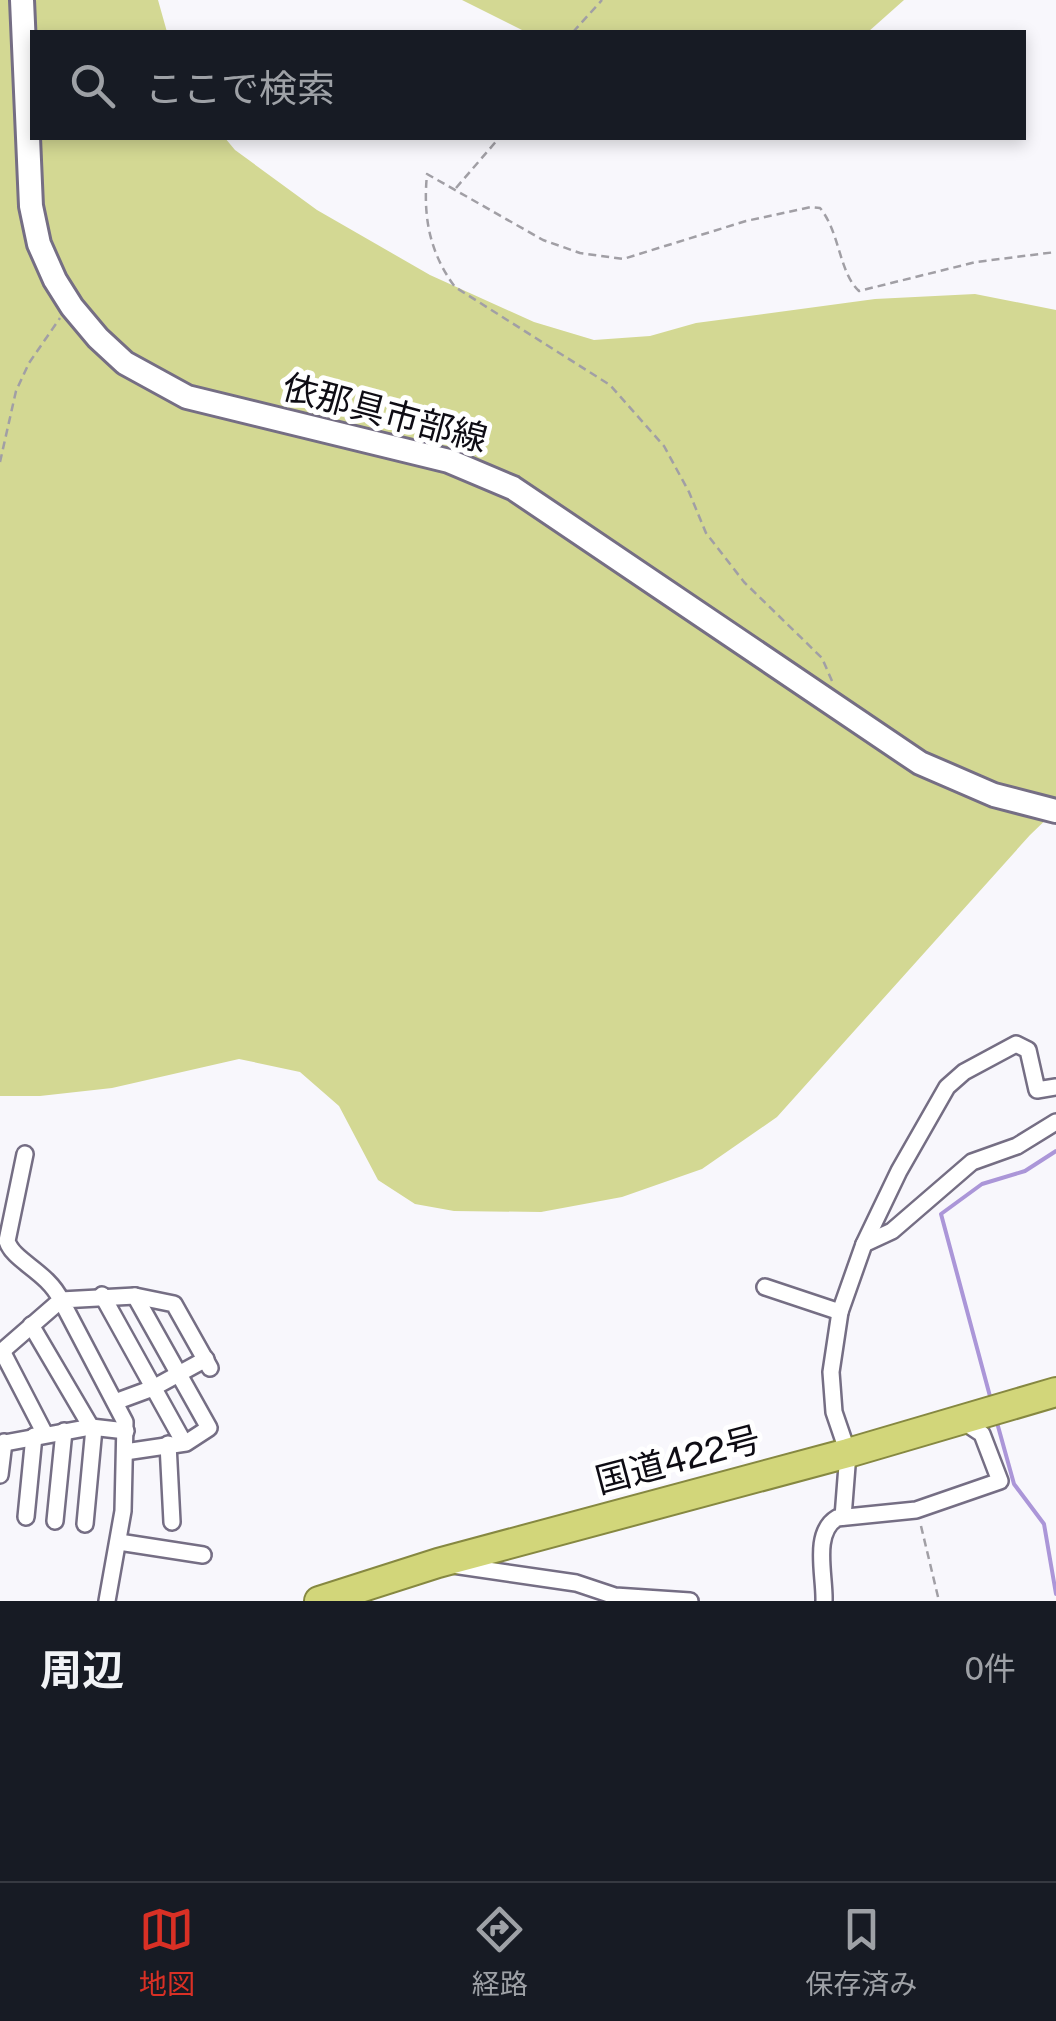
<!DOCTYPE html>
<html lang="ja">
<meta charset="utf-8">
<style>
:root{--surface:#171b24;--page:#242831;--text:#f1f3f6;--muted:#9ea1a6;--line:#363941;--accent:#d93025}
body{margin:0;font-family:"Public Sans","Noto Sans JP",sans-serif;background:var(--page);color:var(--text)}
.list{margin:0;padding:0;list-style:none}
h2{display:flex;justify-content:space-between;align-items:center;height:130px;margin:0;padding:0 40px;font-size:42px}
h2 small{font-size:32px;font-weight:400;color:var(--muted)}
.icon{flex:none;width:55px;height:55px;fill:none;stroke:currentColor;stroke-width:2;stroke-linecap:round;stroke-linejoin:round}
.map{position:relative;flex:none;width:1056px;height:1601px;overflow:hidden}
.search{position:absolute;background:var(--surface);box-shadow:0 5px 15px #0003;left:30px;right:30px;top:30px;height:110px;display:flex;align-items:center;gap:25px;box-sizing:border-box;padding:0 35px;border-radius:0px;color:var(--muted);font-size:38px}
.sheet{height:280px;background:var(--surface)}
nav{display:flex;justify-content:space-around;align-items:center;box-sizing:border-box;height:140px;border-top:2px solid var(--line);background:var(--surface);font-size:28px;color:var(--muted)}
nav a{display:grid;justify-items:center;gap:5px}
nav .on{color:var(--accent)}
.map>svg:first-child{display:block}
.green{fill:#d3d893}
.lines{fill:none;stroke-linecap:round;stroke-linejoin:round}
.stream{stroke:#ab96d8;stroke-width:4}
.minor-casing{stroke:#756e84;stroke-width:20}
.secondary-casing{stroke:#756e84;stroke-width:28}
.trunk-casing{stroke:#868841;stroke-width:32}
.path{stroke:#a19fa5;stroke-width:2.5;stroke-dasharray:8 5;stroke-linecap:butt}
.minor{stroke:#fff;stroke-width:15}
.secondary{stroke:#fff;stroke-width:22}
.trunk{stroke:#d2d67a;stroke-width:28}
.labels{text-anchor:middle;stroke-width:10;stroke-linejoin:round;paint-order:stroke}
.street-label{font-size:35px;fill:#0e0c14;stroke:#fff}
</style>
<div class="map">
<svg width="1056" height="1601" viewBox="0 0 1056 1601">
<rect width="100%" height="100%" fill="#f8f7fc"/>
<g class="green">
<path d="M0,0H158L167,32H32V138H225L235,150L317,210L430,275L534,322L594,340L650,336L696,323L875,299L975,294L1056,310V810L1030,835L777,1117L702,1169L622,1197L541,1212L454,1211L415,1204L378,1180L339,1106L300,1072L239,1059L112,1088L40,1096H0Z"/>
<path d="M462,0H904L868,32H526Z"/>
</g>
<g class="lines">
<g class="stream">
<path d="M991,1400L941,1214L982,1184L1025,1171L1056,1151"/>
<path d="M996,1419L1014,1484L1044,1524L1056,1594"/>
</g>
<defs>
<g id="minor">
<path d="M864,1244L899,1171L947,1087L964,1072L1016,1044L1028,1050L1037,1090L1056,1087"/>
<path d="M765,1287L840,1312"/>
<path d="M102,1295L183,1441"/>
<path d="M31,1325L91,1427"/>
<path d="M2,1351L45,1434"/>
<path d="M0,1353L61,1300C47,1271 13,1261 7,1241L25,1154"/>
<path d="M115,1402L153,1388L206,1359"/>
<path d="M0,1444L91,1427L126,1431"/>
<path d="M168,1444L172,1522"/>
<path d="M125,1452L186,1443L209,1428L135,1296"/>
<path d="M0,1475L4,1442"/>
<path d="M26,1517L34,1436"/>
<path d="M843,1517L848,1453L834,1412L831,1372L840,1312L864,1244L892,1231L972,1162L1017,1146L1056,1122"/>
<path d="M55,1521L64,1431"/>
<path d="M85,1524L94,1428"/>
<path d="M119,1542L203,1555"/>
<path d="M453,1565L576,1583L615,1596L690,1601"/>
<path d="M107,1601L123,1511L125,1422L61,1300L135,1296L174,1304L210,1368"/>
<path d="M824,1601C825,1576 812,1533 837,1518L916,1510L1000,1481L982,1434L961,1420"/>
</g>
<path id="secondary" d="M22,0L31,206L39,244L55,280L72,307L98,338L125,363L187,397L449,461L513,488L920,763L994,795L1056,811"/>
<path id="trunk" d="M319,1601L438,1563L848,1453L1056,1392"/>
</defs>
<use href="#minor" class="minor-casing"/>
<use href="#secondary" class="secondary-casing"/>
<use href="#trunk" class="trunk-casing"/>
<g class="path">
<path d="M573,32L602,0"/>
<path d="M456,188L499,138"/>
<path d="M0,462L16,391L29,363L60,318"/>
<path d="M832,681L822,658L744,582L706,533L689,492L664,446L610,385L455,287C429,252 423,216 427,174L543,240L580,253L623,259L746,221L811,207L820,208C840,232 839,273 859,291L976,262L1056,252"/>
<path d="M921,1526L939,1601"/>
</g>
<use href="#minor" class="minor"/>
<use href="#secondary" class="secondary"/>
<use href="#trunk" class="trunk"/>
</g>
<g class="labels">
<g class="street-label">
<text transform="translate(385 413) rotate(15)" y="12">依那具市部線</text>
<text transform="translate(678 1460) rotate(-15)" y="12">国道422号</text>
</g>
</g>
</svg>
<div class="search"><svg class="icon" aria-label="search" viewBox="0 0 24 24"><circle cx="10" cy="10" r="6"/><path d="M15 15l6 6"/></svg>ここで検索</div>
</div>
<section class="sheet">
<h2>周辺<small>0件</small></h2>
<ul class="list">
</ul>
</section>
<nav>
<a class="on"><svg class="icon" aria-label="map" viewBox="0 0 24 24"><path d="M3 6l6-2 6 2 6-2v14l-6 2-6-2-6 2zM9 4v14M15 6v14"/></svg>地図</a>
<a><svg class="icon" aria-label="directions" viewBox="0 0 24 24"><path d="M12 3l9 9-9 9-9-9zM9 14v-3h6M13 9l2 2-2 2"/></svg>経路</a>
<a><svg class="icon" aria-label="saved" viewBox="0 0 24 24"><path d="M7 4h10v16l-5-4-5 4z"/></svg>保存済み</a>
</nav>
